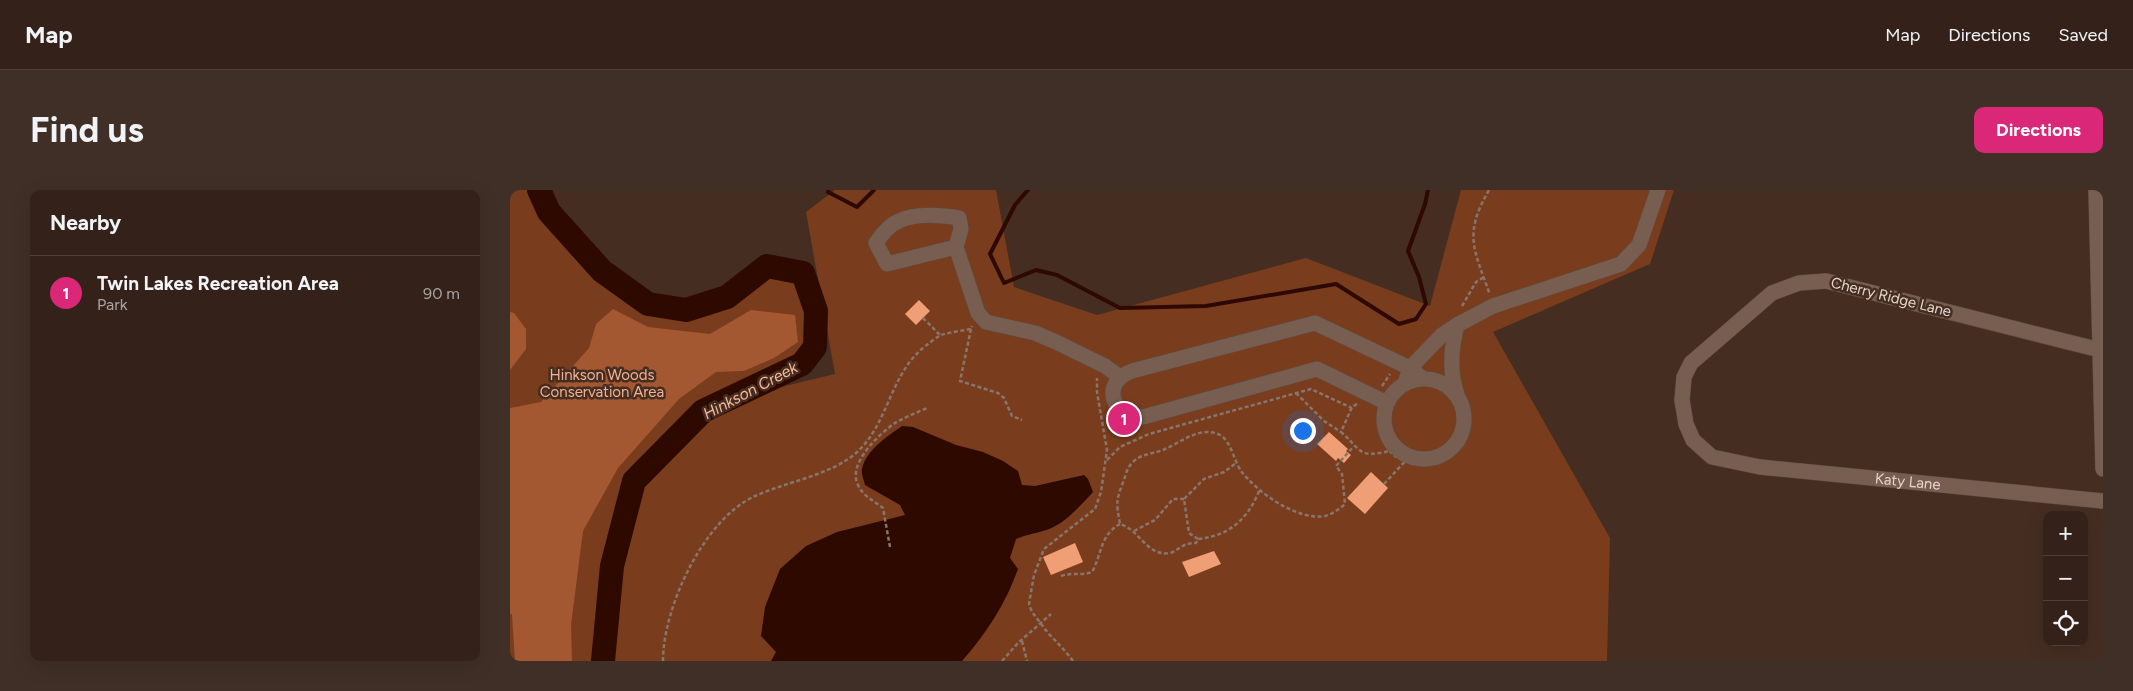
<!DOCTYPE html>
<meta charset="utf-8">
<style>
:root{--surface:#34221a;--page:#3f2f27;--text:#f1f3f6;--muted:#a9a4a2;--line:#4e3f39;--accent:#db2777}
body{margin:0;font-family:Figtree,sans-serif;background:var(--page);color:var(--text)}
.controls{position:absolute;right:15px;bottom:15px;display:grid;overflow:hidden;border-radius:10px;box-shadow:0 5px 20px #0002}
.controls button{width:45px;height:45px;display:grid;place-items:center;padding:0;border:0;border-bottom:1px solid var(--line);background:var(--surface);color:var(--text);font:25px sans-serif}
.you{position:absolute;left:792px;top:240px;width:18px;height:18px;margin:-12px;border:4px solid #fff;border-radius:50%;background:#1a73e8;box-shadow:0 0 0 8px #1a73e833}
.badge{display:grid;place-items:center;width:32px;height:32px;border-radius:50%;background:var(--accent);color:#fff;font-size:16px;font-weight:700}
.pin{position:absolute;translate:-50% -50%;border:2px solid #fff;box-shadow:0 1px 5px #0006}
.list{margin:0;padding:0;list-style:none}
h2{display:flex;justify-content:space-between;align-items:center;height:65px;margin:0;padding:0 20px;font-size:21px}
h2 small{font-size:16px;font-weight:400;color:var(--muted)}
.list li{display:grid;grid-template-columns:32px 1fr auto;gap:15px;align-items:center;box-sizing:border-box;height:75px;padding:0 20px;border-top:1px solid var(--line)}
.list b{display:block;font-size:19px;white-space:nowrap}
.list p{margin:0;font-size:16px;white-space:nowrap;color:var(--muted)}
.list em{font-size:16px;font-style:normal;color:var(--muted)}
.icon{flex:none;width:28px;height:28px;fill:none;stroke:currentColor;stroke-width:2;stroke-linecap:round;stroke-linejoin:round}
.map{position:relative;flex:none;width:1593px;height:471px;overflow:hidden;border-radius:10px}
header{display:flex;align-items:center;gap:30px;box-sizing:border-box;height:70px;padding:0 25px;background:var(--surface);border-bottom:1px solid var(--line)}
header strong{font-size:24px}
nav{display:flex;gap:28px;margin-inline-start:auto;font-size:18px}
.intro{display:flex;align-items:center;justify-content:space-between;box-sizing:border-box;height:120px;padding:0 30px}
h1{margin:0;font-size:35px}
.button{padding:12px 22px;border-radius:10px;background:var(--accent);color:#fff;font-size:18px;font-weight:700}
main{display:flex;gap:30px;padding:0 30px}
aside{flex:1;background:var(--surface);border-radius:10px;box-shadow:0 5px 20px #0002}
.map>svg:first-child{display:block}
.green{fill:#793d1d;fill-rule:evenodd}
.forest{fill:#a35831}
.water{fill:#2e0900}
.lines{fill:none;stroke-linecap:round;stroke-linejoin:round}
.stream{stroke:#2e0900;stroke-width:4}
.river{stroke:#2e0900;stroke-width:24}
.building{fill:#f09e75}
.minor-casing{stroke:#5f4b42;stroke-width:16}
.path{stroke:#89756b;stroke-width:2.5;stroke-dasharray:4 2.5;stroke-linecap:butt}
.minor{stroke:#785d51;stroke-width:15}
.labels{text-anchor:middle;stroke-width:5;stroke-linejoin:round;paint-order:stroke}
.street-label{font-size:15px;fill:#e5d5ce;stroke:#452d22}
.park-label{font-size:15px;fill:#f1b293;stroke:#452d22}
.water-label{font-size:16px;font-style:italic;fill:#f9b99a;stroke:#452d22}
</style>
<header>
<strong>Map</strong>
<nav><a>Map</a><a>Directions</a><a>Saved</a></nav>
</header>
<div class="intro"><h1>Find us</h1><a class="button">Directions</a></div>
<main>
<aside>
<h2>Nearby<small></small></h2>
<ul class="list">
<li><span class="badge">1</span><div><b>Twin Lakes Recreation Area</b><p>Park</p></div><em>90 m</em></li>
</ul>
</aside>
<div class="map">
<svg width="1593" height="471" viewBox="0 0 1593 471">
<rect width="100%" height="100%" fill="#452d22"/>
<path class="green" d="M0,0H29L39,22L92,81L138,114L176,119L217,107L257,76L293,83L306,121L305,157L292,174L193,221L170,245L233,206L325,184L296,22L325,0H486L504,97L587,125L796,68L920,116L951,0H1164L1140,74L983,142L1100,348L1097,471H0ZM148,267H149L119,313L124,291Z"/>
<g class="forest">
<path d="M103,119L138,137L200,144L241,120L285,125L288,152L264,168L234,181L206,182L169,209L108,278L73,341L61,435L62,471H5L2,425L0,423V218L31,212L79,158L86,134Z"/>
<path d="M0,122L4,123L16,139V159L0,180Z"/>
</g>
<path class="water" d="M392,236L403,237L446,255L473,262L493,271L508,281L512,295L525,296L574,285L578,289L583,302C569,317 553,336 533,341C523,344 515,345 506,349L500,368L508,379C496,413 476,444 452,471H261L266,462L251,446L255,417L270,379L296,356L327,342L395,325L390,315L355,295C354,290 351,284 352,279C356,260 378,246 392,236Z"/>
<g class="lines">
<g class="stream">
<path d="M318,0V2L347,17L364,0"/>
<path d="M518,0L505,15L480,64L494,93L526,80L547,85L610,118L696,116L826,94L889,134L906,129L916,114L909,87L898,61L915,14L918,0"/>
</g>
<path class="river" d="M29,0L39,22L92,81L138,114L176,120L217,107L257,76L293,83L306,121L305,157L292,174L193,221L124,291L102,376L93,471"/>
</g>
<g class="building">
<path d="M409,110L420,121L406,135L395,124Z"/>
<path d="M819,242L838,259L836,261L841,265L834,273L828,268L826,271L807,254Z"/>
<path d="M861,282L878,298L855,324L837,308Z"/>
<path d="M565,353L573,372L541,385L533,367Z"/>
<path d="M704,361L711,374L679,387L672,372Z"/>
</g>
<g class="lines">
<defs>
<g id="minor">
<path d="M1586,0L1593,279"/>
<path d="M446,57L451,39L449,28C431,25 406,23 389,31C379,35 372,44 366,53L377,74L446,57L468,123L476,132L525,143L546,152L595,176L610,187"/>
<path id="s1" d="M1590,160L1316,91L1289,93L1262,103L1181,173L1174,187L1172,210L1176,234L1183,250L1202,267L1250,277L1593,311"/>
<circle cx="914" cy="229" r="40"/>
<path d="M895,193L900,178L932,145L947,135L983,116L1111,74L1129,55L1148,0"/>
<path d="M947,204C939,182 941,158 947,135"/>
<path d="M877,213L807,179L633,227C600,227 591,192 622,181L805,133L900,178L912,188"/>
</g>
</defs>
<use href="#minor" class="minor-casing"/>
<g class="path">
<path d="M979,0C953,45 964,59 980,105"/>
<path d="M952,116L966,92L974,87"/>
<path d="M413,128L430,145"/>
<path d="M461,139L450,191L488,203L494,208L502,226L512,230"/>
<path d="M872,196L880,184"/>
<path d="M786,203L814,231L831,242"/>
<path d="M847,214L842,217L831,242C851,259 847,269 879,261"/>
<path d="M873,249C880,265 887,269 904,274"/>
<path d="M597,270L610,257L639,244L801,199L842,218"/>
<path d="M874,294L900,266"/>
<path d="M749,301C738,329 719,346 688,349L686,353C683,353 681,353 678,354C672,355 667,361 660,363C637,367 630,340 610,334C606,312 606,310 614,290C616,284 617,278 622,273C630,264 642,264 653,260C670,253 690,235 710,245C721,251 724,271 731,281C747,302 787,331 815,326C823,324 829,319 835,314L832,284L826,276L844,256"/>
<path d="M624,341L645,330L663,309H674"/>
<path d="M688,349L679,343L674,309L694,289L714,282L726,273"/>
<path d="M380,357L373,318C364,311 353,306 348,295C337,274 369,244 385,233C395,227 406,223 417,218"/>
<path d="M551,386C562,382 571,386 582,382C592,364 590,345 610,334"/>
<path d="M512,451L517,471"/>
<path d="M153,471C153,417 194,329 245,306C276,292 321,285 346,263C380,233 379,182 418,154C422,151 427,147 431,145C440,142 451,141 461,139L462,136"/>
<path d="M492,471L508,453L541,424"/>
<path d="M563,471L556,462L538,443L522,422L519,414L524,385L534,359L585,319L591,302L597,260L587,202V188"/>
</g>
<use href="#minor" class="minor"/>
</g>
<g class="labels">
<g class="street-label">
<text transform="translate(1381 107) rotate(14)" y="5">Cherry Ridge Lane</text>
<text dy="5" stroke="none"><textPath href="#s1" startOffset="749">Katy Lane</textPath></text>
</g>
<g class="park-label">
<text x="92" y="190">Hinkson Woods<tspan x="92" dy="17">Conservation Area</tspan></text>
</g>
<g class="water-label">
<text transform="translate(240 200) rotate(-28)" y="6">Hinkson Creek</text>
</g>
</g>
</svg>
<div class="controls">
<button>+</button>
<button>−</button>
<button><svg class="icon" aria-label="locate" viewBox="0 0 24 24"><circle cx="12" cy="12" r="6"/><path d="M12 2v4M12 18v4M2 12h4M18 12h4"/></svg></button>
</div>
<div class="you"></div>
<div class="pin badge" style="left:614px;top:229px">1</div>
</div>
</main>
